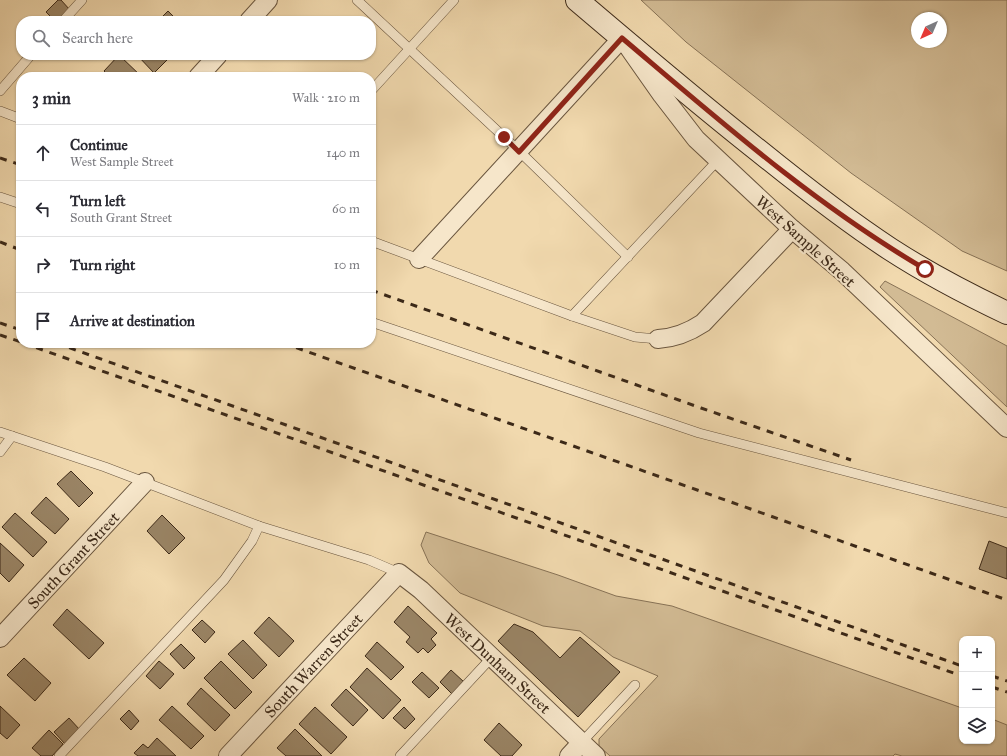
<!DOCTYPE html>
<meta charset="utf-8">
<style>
:root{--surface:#fff;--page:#f7f7f7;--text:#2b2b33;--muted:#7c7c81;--line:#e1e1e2}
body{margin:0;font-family:"IM FELL Great Primer",serif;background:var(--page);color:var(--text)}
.controls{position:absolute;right:12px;bottom:12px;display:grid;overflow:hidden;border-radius:8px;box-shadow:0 1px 3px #0004}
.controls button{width:36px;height:36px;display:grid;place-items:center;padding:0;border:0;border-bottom:1px solid var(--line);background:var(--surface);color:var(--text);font:20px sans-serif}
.compass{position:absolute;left:911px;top:12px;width:36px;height:36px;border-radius:50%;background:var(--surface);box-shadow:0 1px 3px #0004;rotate:224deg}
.stop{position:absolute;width:12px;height:12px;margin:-9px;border:3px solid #8f2418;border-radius:50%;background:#fff}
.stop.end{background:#8f2418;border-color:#fff;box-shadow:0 1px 4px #0008}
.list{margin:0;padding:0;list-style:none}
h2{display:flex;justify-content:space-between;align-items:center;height:52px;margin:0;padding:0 16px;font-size:17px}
h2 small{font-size:13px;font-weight:400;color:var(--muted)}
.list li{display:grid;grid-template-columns:26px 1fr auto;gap:12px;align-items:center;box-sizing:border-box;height:56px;padding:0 16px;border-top:1px solid var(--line)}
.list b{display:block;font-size:15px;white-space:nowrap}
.list p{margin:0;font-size:13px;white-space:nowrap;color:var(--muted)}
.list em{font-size:13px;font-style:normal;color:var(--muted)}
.icon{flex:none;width:22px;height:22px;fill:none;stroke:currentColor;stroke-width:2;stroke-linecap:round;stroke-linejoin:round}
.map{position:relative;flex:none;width:1007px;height:756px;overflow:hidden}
.search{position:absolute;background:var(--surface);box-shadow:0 1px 3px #0004;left:16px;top:16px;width:360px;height:44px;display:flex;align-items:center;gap:10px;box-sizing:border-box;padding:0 14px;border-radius:16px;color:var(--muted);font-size:15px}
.panel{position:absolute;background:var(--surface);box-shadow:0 1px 3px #0004;left:16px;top:72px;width:360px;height:276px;border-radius:16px}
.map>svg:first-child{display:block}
.green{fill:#d2bb94;stroke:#877256;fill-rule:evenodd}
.building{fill:#9a8566;stroke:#3c2918}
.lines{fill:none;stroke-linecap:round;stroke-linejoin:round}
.lane-casing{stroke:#69553e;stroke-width:10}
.street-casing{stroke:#69553e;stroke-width:20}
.secondary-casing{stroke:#3c2918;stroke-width:24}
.lane{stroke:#f6e6ca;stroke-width:9}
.street{stroke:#f6e6ca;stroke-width:18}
.secondary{stroke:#f6e6ca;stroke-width:22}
.rail{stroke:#3c2918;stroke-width:3;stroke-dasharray:7 7;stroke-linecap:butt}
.route{stroke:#8f2418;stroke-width:5}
.labels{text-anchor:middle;stroke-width:4;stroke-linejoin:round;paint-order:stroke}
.street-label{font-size:16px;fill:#3c2918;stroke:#f6e6ca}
</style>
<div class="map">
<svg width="1007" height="756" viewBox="0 0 1007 756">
<rect width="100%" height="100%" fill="#f1d9ae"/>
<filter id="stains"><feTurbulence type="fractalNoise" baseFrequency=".005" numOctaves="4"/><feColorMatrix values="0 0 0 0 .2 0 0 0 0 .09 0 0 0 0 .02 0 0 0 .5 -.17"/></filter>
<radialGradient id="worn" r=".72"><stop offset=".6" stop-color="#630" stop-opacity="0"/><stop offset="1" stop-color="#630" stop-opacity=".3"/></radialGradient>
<g class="green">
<path d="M641,0H1007V271L962,251L851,173L686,42ZM917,18H941V42H917Z"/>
<path d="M885,281L1007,346V407L880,287Z"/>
<path d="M426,532L558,575L616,596L672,606L962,708V741H992V719L1007,725V756H902L895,754L893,756H610L599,746V739L658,676L613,657L580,631L543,626L460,593L429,563L421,545Z"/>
</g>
<g class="building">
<path d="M58,0H61L70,10L59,21H55L46,12Z"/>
<path d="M168,11L178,21H158Z"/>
<path d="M119,55L142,77H110L104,71Z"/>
<path d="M137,55H164L168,59L154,73Z"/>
<path d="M71,471L93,493L79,507L57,484Z"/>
<path d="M46,497L69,519L55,534L31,513Z"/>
<path d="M15,513L47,542L33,557L2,527Z"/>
<path d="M162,515L185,538L169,554L147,531Z"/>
<path d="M989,541L1007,548V579L979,569Z"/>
<path d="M0,543L24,565L9,582L0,573Z"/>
<path d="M408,606L437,633L431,639L436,645L428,653L423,648L418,653L406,642L410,637L394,622Z"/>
<path d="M67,609L104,643L89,659L53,625Z"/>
<path d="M269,617L294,641L279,657L254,633Z"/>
<path d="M202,620L215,632L205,643L192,630Z"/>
<path d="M514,624L533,632L560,658L580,637L620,672L578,717L498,641Z"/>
<path d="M243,640L267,665L253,679L228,654Z"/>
<path d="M377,642L404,667L391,680L365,656Z"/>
<path d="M181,644L195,658L184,669L170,654Z"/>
<path d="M24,658L51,683L35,701L7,675Z"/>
<path d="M159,661L174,674L160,689L146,676Z"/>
<path d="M221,661L252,692L235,709L204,678Z"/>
<path d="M367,668L401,700L383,719L350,687Z"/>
<path d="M451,670L464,682L452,694L440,682Z"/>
<path d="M422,672L439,688L429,698L412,682Z"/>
<path d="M201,688L230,715L215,731L187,704Z"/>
<path d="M346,689L368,710L353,726L331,705Z"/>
<path d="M0,706L20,725L7,739L0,733Z"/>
<path d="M172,706L204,736L191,749L159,720Z"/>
<path d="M315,707L347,737L331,754L299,724Z"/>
<path d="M404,707L415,719L405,729L393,718Z"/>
<path d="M129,710L139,721L131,730L120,719Z"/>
<path d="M69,718L80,730L65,744L54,732Z"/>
<path d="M499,723L522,745L512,756H501L484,740Z"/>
<path d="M295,729L322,756H286L277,748Z"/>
<path d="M49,730L63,744L52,756H41L32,748Z"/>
<path d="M157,738L176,756H138L134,753L143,744L148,748Z"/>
</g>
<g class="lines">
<defs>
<g id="lane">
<path d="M357,0L519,151L628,257"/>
<path d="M63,21L82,0"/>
<path d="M0,91L31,55"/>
<path d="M371,91L454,0"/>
<path d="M0,111L21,119"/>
<path d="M0,197L21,204"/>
<path d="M371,241L572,316L635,337L658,339"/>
<path d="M572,316L718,160"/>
<path d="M371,322L699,433L1007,513"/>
<path d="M0,432L105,467L259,526L369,560L399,573"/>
<path d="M0,452L12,436"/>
<path d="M582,742L635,685"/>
<path d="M59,756L224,580L252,541L259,526"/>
<path d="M400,756L492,657"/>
</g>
<g id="street">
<path d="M249,21L268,0"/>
<path d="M198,77L218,55"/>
<path d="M419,259L622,38L662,95L696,139L792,229L842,271L1007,428"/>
<path d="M658,339C675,338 688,333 703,323L792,229"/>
<path d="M0,638L145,482"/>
<path d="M228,756L399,573L421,590L596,756"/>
<path d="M569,756L582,742"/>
</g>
<path id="secondary" d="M577,0C637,51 697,102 759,151C801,185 844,219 890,249C927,273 967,294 1007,313"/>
</defs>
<use href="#lane" class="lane-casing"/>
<use href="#street" class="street-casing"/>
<use href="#secondary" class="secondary-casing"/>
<use href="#lane" class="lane"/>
<use href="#street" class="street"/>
<use href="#secondary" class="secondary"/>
<g class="rail">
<path d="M0,158L21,165"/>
<path d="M0,242L21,250"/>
<path d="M371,290L701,408L851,460"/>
<path d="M0,323L21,330"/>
<path d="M0,335L21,342"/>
<path d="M23,343L962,676"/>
<path d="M56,343L962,666"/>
<path d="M283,343L1007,600"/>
<path d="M992,676L1007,681"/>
<path d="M992,687L1007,692"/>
</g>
</g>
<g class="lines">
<path class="route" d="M504,137L519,152L622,38C719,120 815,205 925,269"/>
</g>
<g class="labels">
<g class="street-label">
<text transform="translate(806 241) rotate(42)" y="6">West Sample Street</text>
<text transform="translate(73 560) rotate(-47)" y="6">South Grant Street</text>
<text transform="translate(498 663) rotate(43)" y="6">West Dunham Street</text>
<text transform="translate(313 665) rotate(-47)" y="6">South Warren Street</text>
</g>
</g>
<rect width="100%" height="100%" filter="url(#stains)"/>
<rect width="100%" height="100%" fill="url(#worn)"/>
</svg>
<div class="controls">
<button>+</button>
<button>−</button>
<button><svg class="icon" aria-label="layers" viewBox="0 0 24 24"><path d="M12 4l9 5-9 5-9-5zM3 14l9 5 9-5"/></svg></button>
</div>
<svg class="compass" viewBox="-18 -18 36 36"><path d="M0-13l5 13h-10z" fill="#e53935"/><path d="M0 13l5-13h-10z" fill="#7c7c81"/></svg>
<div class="stop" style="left:925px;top:269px"></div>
<div class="stop end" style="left:504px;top:137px"></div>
<div class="search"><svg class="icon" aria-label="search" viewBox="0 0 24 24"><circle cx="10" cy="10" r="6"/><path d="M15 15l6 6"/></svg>Search here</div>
<section class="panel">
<h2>3 min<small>Walk · 210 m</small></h2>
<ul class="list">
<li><svg class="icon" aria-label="ahead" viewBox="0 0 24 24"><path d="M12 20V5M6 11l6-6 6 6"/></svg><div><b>Continue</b><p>West Sample Street</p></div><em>140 m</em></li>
<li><svg class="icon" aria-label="left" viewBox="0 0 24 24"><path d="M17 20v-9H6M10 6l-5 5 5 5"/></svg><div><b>Turn left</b><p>South Grant Street</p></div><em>60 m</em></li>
<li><svg class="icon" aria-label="right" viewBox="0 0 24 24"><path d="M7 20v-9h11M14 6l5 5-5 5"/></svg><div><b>Turn right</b></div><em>10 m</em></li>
<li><svg class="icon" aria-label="arrive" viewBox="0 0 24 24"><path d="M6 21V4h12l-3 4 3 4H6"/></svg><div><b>Arrive at destination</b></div></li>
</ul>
</section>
</div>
